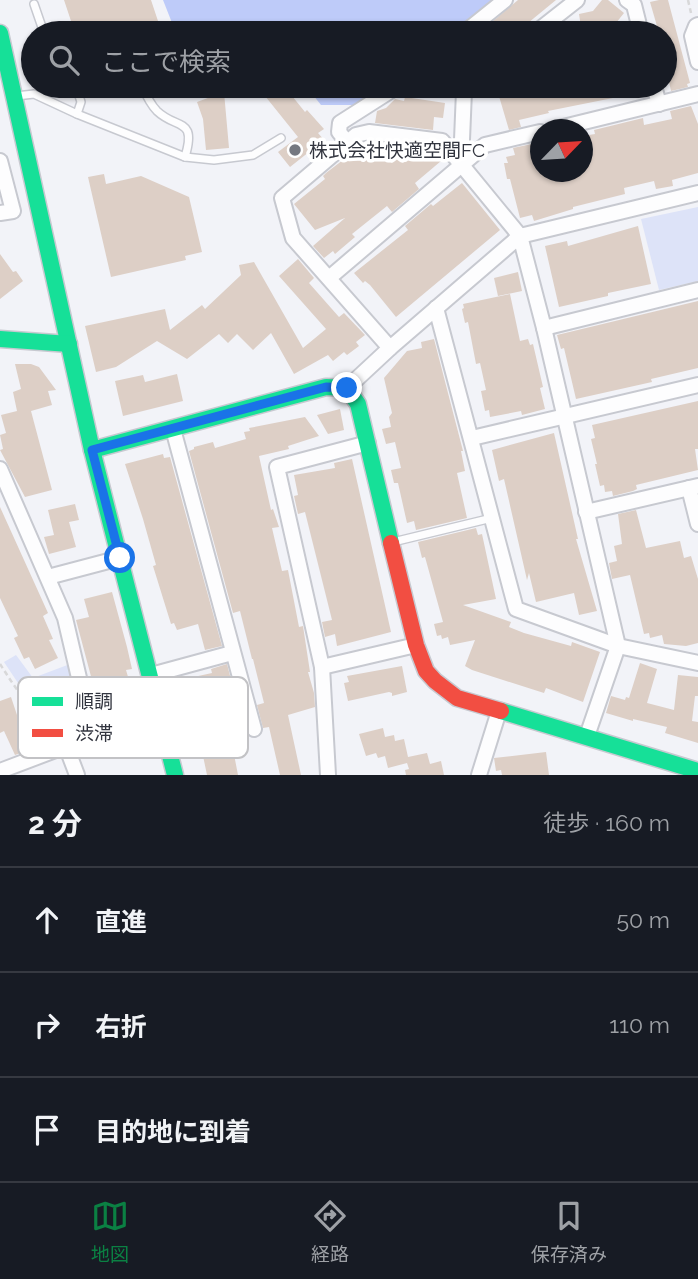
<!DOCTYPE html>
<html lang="ja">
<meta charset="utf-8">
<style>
:root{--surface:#171b24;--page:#20242c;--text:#f1f3f6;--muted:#9ea1a6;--line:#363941;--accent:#0b8043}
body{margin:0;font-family:Raleway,"Noto Sans JP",sans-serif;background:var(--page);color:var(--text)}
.compass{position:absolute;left:530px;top:119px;width:63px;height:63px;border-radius:50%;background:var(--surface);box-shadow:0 2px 5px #0004;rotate:65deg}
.stop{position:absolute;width:21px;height:21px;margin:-16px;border:5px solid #1a73e8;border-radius:50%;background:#fff}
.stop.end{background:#1a73e8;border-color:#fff;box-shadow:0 2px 7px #0008}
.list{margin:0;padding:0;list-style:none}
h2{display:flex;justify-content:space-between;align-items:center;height:91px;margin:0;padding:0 28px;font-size:30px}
h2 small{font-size:23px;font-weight:400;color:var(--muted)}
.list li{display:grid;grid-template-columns:46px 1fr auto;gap:21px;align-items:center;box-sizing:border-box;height:105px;padding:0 28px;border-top:2px solid var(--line)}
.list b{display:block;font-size:26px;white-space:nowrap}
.list em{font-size:23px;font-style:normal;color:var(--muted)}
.icon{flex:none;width:38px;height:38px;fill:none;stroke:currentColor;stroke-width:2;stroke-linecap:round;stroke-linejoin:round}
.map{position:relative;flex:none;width:698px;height:775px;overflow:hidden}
.search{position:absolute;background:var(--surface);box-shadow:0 2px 5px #0004;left:21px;right:21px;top:21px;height:77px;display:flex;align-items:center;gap:18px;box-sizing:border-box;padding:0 24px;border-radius:38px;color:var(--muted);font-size:26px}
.sheet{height:406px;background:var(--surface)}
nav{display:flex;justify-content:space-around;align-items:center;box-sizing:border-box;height:98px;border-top:2px solid var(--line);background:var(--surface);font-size:19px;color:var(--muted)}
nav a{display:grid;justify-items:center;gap:4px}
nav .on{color:var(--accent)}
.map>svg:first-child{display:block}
.green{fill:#dde3f8}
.forest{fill:#becbf9}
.building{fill:#ddcfc6}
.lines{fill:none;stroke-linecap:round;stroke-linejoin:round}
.lane-casing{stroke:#c7c9d0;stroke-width:10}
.street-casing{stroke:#c7c9d0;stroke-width:18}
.fast-casing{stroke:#c7c9d0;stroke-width:19}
.jam-casing{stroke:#c7c9d0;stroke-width:19}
.path{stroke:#d8d8d9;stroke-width:2.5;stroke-dasharray:5 3.5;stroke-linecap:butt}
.lane{stroke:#fdfdfe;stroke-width:7}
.street{stroke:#fdfdfe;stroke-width:14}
.fast{stroke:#16e098;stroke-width:16}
.jam{stroke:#f24e42;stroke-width:16}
.route{stroke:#1a73e8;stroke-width:9}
.poi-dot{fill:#757880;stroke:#fff;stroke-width:2.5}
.labels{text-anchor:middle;stroke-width:7;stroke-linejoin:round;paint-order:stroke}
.poi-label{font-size:19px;fill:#32353f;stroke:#fff;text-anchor:start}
.key{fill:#fff;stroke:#c2c2c5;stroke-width:2}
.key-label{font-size:19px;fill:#32353f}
</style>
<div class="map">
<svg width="698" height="775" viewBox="0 0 698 775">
<rect width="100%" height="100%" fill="#f2f3f8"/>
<g class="green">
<path d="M698,207V281L659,290L641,219Z"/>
<path d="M16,655L33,678L70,664L73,679L71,689L85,731L66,736L63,724L47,705L28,698L4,662Z"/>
</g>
<g class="forest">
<path d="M163,0H493L453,33H176Z"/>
<path d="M306,86H384L357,105H321Z"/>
</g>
<g class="building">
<path d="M64,0H151L162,33H75Z"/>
<path d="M518,0H556L528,23L530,25L521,33H479Z"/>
<path d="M602,0H608L624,13L608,33H582L579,14L593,11Z"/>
<path d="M659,0H668L690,83L687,84L688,87L671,91L665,63V33H659L650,2Z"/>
<path d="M257,86H284L305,112L307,110L324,129L318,133L324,140L290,167L278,152L298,137Z"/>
<path d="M496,86H643V92L548,111L549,113L519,120L521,127L509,130Z"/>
<path d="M224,92L229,148L206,150L203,119L197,102Z"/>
<path d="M405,97L445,103L443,118L434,117L433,130L375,123L377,111L386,108L395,99L404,101Z"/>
<path d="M691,106L698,124V173L672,180L673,186L656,189L654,181L624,188L625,194L573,207V209L534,221L532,215L520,218L510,179H507L504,163H508L506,157L515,155L513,148L541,142V172H583V136L595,134L594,130L643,118L644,125L672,119L670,111Z"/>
<path d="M369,142L430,149L441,161L415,183L419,189L392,212L387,206L352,234L355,237L335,254L333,251L324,258L313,246L345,218L315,230L294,204L325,179L323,176L326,173L343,160L345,162Z"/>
<path d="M104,174L106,184L141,176L189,197L202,252L185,256L186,260L111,277L88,177Z"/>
<path d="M462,183L500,230L396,317L370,285L365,281L363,283L354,273L408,230L405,226L431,204L433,206Z"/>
<path d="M638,226L651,284L608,293V296L559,307L545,246L567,241L568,246Z"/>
<path d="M0,254L13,272L16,271L23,281L0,299Z"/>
<path d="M298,259L314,278L309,283L339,317L344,313L365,335L356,342L359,346L347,355L344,352L333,361L328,355L294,374L271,333L253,350L237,334L228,343L219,334L187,359L157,341L116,367L96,372L85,326L165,309L170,330L202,305L205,309L241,275L239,265L254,262L303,348L326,329L279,276Z"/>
<path d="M518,272L522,291L498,296L494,278Z"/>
<path d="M510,294L520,341L528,339L530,345L533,344L543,387L540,388L545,409L522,415L521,411L490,417L489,410L485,411L481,391L486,390L480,363L476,364L468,322L465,323L462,309L464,308L463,304Z"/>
<path d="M698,301V368L651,379L652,382L576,399L564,348L561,349L557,335Z"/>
<path d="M434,339L463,451H461L465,471L457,473L467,518L416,530L414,521L407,523L398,483H394L391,470L401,468L395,442L386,444L382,429L391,427L389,417L392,413L384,378L407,351L422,348L421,342Z"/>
<path d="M15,364H31L39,367L56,390L48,391L52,405L31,411L52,490L25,497L0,450L3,449L0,435L6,433L1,415L17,411L13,392L21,389Z"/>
<path d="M177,374L183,401L123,416L115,381L143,375L145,382Z"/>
<path d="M698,401V449H695L698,470L636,485L637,489L633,491L613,496L612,491L605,492L604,485L600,486L595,464H597L591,439L595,438L592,425Z"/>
<path d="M340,409L344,430L328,434L317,415Z"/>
<path d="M305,417L319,436L288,446L289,449L259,456L271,510L273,509L279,527L272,528L282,571L288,570L299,627L303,626L310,672H308L314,693L315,707L288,715L301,775H280L269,727L263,728L257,705L264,703L253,659H252L240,611L233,613L189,451L194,449V447L213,442L215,448L246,439L244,432L250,431L249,428Z"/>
<path d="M554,433L578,539H576L597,611L579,615L574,593L536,602L529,573L527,580L504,479L499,481L492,450Z"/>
<path d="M163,454L164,458L170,457L222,646L205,650L198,624L177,630L174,623L171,624L153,566L156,565L143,519L125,464Z"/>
<path d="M352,459L391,632L337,646L335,634L325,637L322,622L332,620L305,512L298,514L294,496L298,495L294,475L335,468L334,463Z"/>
<path d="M75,504L79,520L69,522L76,547L49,554L44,537L54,535L48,510Z"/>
<path d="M0,507L48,613L43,616L53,639L49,640L58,658L35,669L29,657L24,659L14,638L18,636L0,598Z"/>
<path d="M636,510L646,548L680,541L684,558L691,556L698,579V643L686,646L664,644L662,635L650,638L649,633L644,634L630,575L612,579L609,563L617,561L614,546L622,544L618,514Z"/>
<path d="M476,528L478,535L482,534L496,599L463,605L511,622L509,627L524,633L571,646L572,642L600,652L583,702L546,688L544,693L472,670L465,666L475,640L450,645L448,637L442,639L441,635L437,636L434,624L443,622L425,557L422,558L418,542Z"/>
<path d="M112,592L127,647L132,669L126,670L138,711L115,717L114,711L101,714L76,620L89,617L84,599Z"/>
<path d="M640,663L657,669L647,703L674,710L678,675L698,677V696H695L692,721L698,722V743L665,733L667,727L633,719V721L606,713L611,696L625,700L626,697L629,698Z"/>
<path d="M227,664L245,735L231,739L238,775H207L193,708L187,710L180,680L212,673L211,669Z"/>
<path d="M402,666L407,692L392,696V693L389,692L348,701L344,683L349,682L347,676Z"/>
<path d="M11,697L19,721L38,715L44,734L34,738L37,747L15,755L4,731L0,733V701Z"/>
<path d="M383,728L385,737L394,735L395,741L404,739L408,757L427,753L430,764L441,761L444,775H406L405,770L409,769L407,763L388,768L385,756L378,758L376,753L366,756L359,734Z"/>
<path d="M546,752L549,775H502L501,770L496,771L494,758Z"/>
</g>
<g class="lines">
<defs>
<g id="lane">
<path d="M34,4L44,33"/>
<path d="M76,86L81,102L77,114"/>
<path d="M142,86C146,95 150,104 157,111C177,130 197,117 185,157"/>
<path d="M16,96L34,94L77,114L185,157L214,160L253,155L281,138"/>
<path d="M393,542L492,518"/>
</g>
<g id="street">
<path d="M627,0L634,5L641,33"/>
<path d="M698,25L696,26L692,36L698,62"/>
<path d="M464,33L505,0"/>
<path d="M535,33L577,0"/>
<path d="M654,86L659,104"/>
<path d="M551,130L698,94"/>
<path d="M347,142L339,132L340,123L398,86"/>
<path d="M0,161L13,211L0,213"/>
<path d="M461,164L464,91L470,86"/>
<path d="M329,278L485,145L540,132"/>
<path d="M436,308L516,609L618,646L698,663"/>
<path d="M544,328L698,290"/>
<path d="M390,348L293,238L282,198L356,135L369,132L442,141L520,236L544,328L618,646L587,736"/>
<path d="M347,388L390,348L520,236L698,193"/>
<path d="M173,429L254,729"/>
<path d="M472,438L698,385"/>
<path d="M0,469L65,618L94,742"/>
<path d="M689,488L698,524"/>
<path d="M586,512L698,486"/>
<path d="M48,577L120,558"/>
<path d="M322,667L416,645"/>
<path d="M151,675L232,653"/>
<path d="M66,746L77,775"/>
<path d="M0,771L66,746L164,729"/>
<path d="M328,775L322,667L277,467L368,443"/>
<path d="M479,775L499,711"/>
</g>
<g id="fast">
<path d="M0,33L92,450L175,775"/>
<path d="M0,339L69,344"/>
<path d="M92,450L326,387L347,388L358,404L391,543"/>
<path d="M501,711L698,771"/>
</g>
<path id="jam" d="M391,543L416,645L426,671L435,681L457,698L501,711"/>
</defs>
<use href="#lane" class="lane-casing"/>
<use href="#street" class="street-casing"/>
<use href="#fast" class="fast-casing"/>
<use href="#jam" class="jam-casing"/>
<g class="path">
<path d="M688,0L691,13"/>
<path d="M0,664C8,676 16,690 26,700C37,712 56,710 62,732"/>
</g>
<use href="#lane" class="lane"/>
<use href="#street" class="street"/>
<use href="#fast" class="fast"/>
<use href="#jam" class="jam"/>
</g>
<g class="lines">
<path class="route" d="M120,558L92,450L326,387L347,388"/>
</g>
<circle class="poi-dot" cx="295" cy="150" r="7"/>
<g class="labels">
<g class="poi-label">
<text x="309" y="157">株式会社快適空間FC</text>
</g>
</g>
<rect x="18" y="677" width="230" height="81" rx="10" class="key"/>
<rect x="32" y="697" width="31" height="9" fill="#16e098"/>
<rect x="32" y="729" width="31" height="8" fill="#f24e42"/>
<g class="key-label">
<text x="75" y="708">順調</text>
<text x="75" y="740">渋滞</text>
</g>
</svg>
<svg class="compass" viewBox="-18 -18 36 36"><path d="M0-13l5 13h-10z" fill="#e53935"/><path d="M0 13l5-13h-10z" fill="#9ea1a6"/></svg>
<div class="stop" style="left:120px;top:558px"></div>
<div class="stop end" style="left:347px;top:388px"></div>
<div class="search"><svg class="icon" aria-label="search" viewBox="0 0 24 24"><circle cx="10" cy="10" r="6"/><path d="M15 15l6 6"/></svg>ここで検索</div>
</div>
<section class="sheet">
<h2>2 分<small>徒歩 · 160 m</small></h2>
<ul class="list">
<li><svg class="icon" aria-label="ahead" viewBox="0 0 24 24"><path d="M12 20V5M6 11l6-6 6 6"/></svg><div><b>直進</b></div><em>50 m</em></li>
<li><svg class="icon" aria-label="right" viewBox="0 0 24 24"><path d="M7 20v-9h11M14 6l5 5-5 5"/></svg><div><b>右折</b></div><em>110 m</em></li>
<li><svg class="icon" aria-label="arrive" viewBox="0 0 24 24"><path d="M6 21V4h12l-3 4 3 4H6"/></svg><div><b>目的地に到着</b></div></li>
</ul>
</section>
<nav>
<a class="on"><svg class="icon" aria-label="map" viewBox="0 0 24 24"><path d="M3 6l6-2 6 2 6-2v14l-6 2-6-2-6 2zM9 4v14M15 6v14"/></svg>地図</a>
<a><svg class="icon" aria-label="directions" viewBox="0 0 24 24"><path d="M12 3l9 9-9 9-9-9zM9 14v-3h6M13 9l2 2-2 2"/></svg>経路</a>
<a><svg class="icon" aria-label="saved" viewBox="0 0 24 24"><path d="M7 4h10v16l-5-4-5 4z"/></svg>保存済み</a>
</nav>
